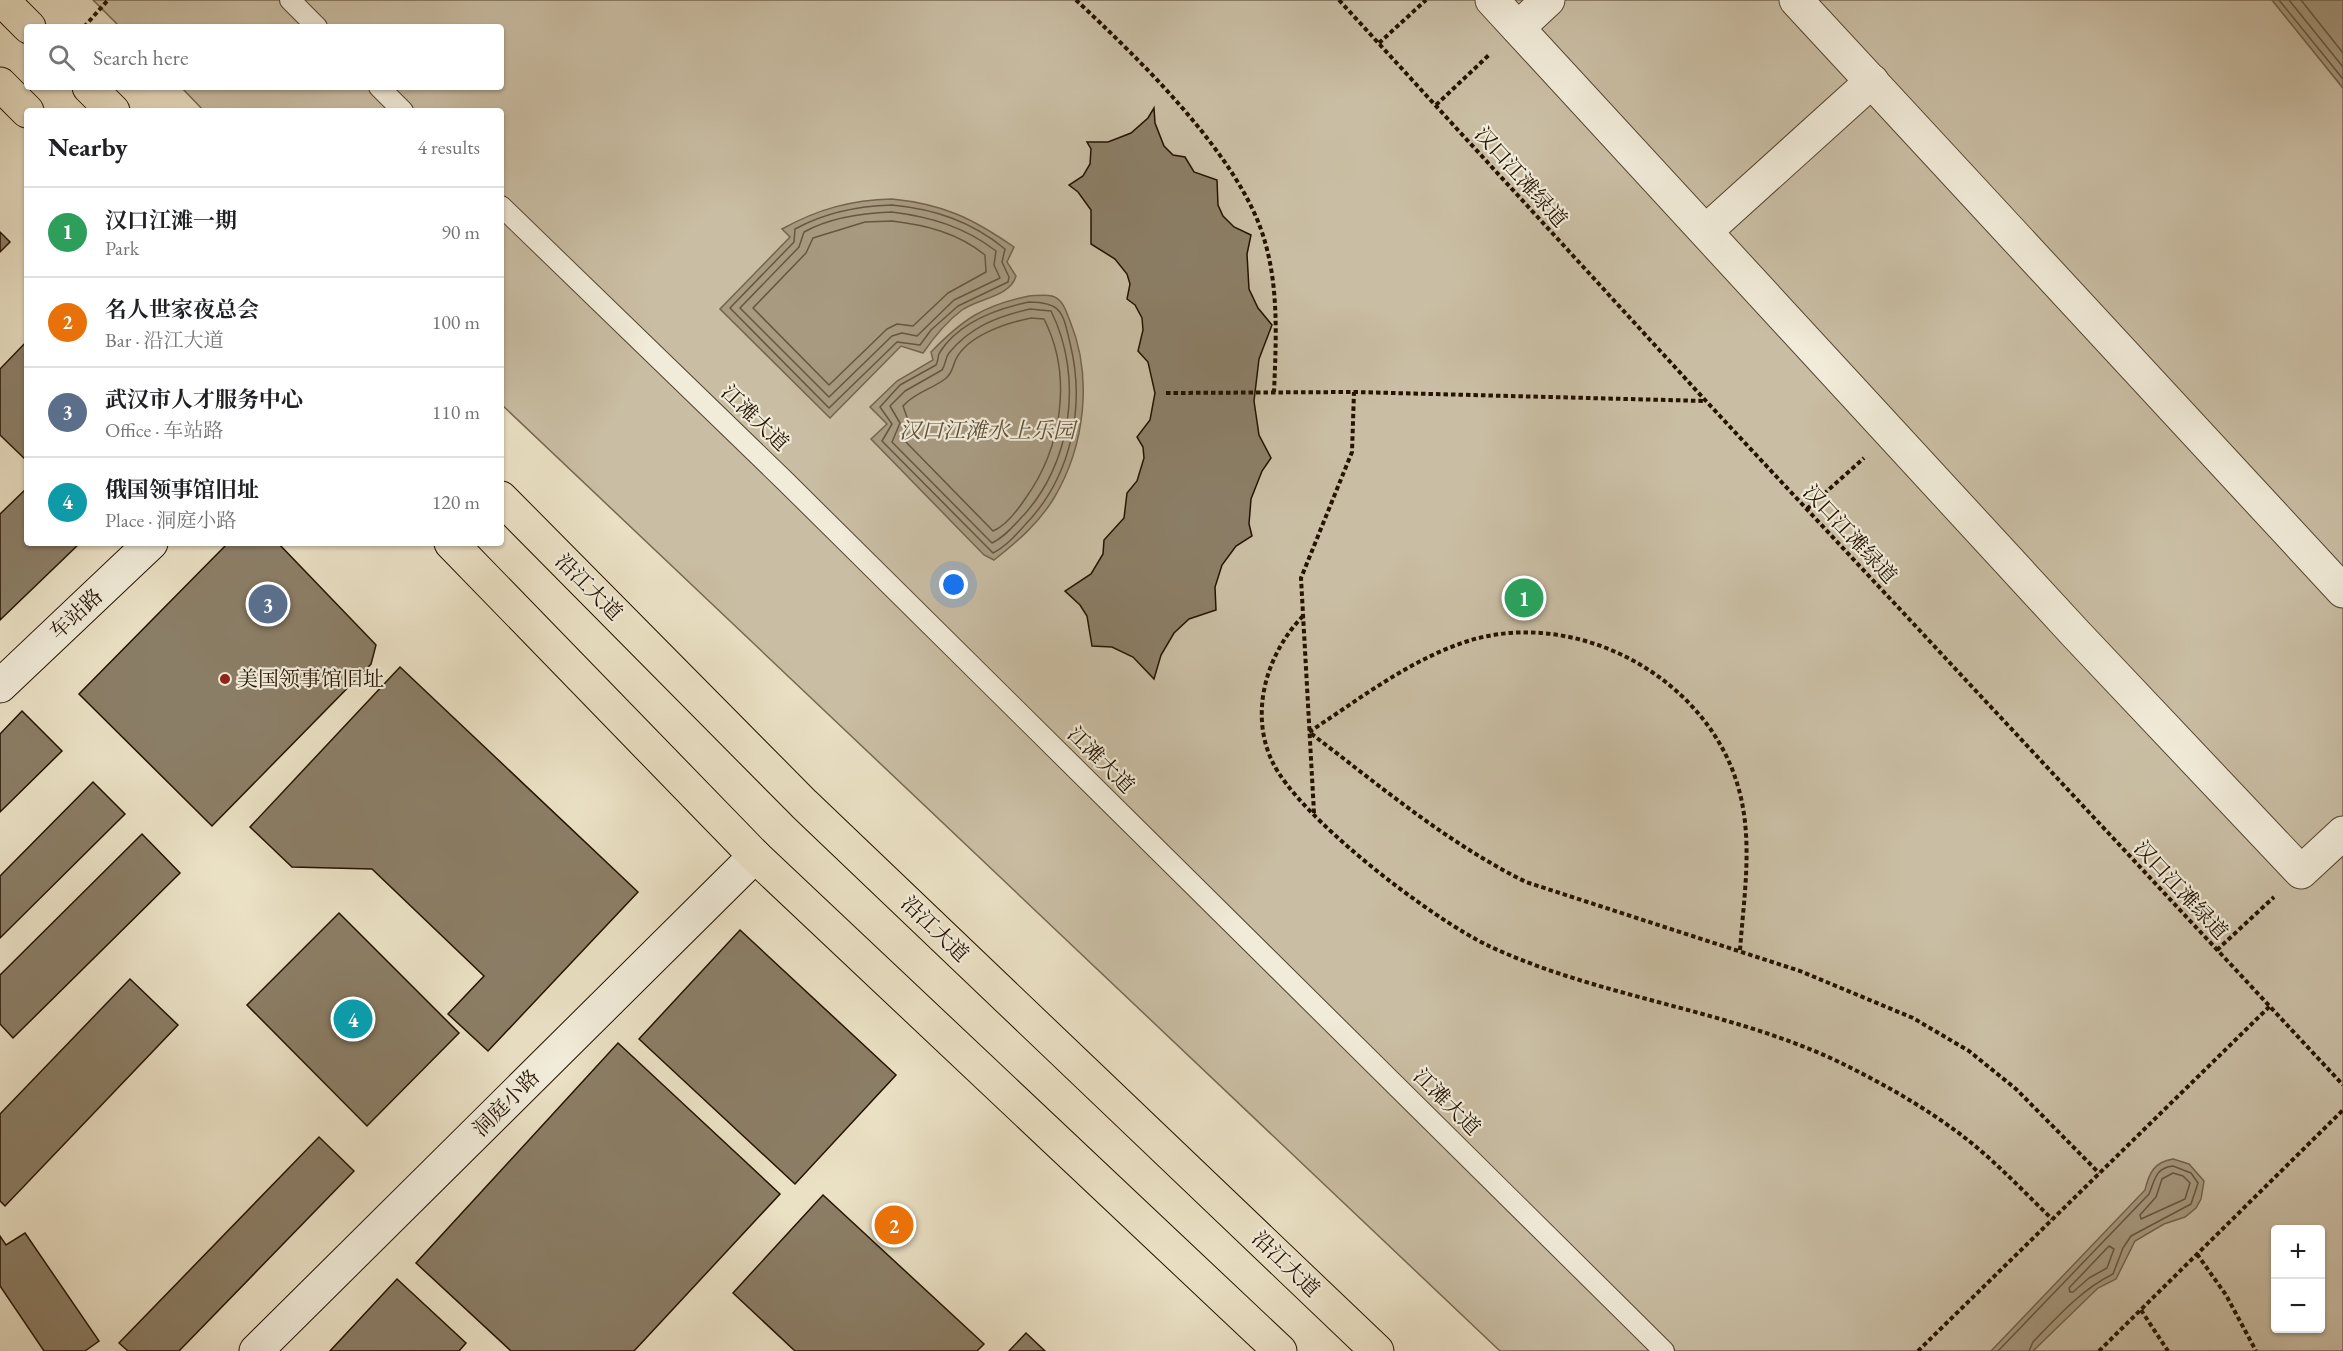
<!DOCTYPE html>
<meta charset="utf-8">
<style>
:root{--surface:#fff;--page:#f6f6f6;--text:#202124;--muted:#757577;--line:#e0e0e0;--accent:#8f2418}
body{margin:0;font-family:"EB Garamond","Noto Serif SC",serif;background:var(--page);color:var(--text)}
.controls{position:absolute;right:18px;bottom:18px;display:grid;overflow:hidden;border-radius:6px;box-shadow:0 2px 4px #0004}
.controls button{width:54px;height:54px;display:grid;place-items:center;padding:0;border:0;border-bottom:2px solid var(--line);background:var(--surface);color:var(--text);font:30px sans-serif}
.you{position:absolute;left:954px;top:585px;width:21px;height:21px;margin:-15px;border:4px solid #fff;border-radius:50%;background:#1a73e8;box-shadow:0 0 0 9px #1a73e833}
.badge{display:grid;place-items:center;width:39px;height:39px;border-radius:50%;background:var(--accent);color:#fff;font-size:20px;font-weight:700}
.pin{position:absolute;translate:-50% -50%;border:3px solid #fff;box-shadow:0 2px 6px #0006}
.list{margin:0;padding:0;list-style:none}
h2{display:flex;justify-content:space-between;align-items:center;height:78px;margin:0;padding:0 24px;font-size:26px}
h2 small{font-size:20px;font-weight:400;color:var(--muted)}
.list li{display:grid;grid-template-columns:39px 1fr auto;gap:18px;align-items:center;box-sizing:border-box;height:90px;padding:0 24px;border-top:2px solid var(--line)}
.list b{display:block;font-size:22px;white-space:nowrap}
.list p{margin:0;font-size:20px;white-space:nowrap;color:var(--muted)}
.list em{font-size:20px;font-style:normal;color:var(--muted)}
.icon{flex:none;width:33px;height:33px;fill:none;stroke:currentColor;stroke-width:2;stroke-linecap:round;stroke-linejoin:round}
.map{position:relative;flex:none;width:2343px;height:1351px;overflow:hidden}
.search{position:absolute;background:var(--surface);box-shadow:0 2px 4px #0004;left:24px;top:24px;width:480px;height:66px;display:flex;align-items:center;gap:15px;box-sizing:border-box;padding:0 21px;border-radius:6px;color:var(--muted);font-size:22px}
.panel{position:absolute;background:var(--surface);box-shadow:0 2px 4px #0004;left:24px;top:108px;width:480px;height:438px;border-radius:6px}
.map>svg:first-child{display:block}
.green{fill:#c9bda3;stroke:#776852;stroke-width:1.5;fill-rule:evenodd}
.water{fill:#a79a81;stroke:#73644d;stroke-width:1.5}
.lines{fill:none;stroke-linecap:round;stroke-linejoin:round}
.shore{stroke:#665640;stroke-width:1.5}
.building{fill:#8b7e66;stroke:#251300;stroke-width:1.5}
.lane-casing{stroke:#564631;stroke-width:22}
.street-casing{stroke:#564631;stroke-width:35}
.secondary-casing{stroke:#251300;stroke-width:35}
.primary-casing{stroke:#251300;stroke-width:35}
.path{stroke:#251300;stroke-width:4;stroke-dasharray:4.5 3;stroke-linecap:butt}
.lane{stroke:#f1ebd9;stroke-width:20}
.street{stroke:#f1ebd9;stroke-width:33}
.secondary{stroke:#f1ebd9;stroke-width:33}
.primary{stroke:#eae0c4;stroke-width:33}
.poi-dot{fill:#8f2418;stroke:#f1ebd9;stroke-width:2}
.labels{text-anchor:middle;stroke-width:4.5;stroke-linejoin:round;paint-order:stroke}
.street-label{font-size:21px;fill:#251300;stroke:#f1ebd9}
.poi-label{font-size:21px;fill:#251300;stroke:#f1ebd9;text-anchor:start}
.water-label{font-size:22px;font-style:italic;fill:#60503a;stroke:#f1ebd9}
</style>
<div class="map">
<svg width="2343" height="1351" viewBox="0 0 2343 1351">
<rect width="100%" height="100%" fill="#eae0c4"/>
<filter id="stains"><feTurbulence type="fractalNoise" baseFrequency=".00333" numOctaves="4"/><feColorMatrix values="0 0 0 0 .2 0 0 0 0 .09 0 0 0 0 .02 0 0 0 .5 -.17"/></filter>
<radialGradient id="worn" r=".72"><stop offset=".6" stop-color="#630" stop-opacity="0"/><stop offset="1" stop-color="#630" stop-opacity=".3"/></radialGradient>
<path class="green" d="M93,0H2272L2343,88V1351H1500L501,404V111H204L181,87H501V27H120ZM2276,1230H2320V1328H2276Z"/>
<g class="water">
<path d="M2272,0H2343V88Z"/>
<path d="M892,199C943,204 972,218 1014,247L1007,262L1016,276C1010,297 979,298 962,310C946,322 934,337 923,353L901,346L830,418L720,309L790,237L782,229C818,209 851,200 892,199Z"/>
<path d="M1029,296C1035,296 1045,294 1052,296C1063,299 1066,311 1070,321C1093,377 1085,446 1054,498C1039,523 1017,542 994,560L984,555L871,439L887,424L870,407L897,381L933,360L931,352C963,319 984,305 1029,296Z"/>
<path d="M2173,1159L2189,1164L2204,1181L2201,1199L2196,1208L2185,1217L2164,1224L2135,1241L2116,1279L2098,1288L2033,1351H1991L2145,1190C2149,1173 2154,1162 2173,1159Z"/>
</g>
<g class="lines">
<g class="shore">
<path d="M2279,0L2343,79"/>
<path d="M2289,0L2343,67"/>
<path d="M2301,0L2343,53"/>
<path d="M892,205C934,209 971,221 1005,249L1002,262L1009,277L1008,282L958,306L931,330L920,345L897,342L829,408L730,308L794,242L795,229C826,212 857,206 892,205Z"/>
<path d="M892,212C931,217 965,227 996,251L994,265L1000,278L954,300L917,336L902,333L892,336L829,397L740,308L799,247L804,232C831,217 862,213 892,212Z"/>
<path d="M892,221C926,225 958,233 985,255L986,272L948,293L913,326L897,324L887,329L829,385L753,308L806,253L813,238L865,222Z"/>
<path d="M1029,302C1062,302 1063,313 1070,343C1086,408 1071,478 1024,526C1015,536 1005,547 993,553L882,441L892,424L880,407L900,385L936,365C939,360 937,356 940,352C959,322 996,309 1029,302Z"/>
<path d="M1030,309L1051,311C1084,377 1072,466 1020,519C1012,528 1003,538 992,543L892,442L900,423L890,406L905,391L942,370C946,364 945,358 949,353C970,327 998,316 1030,309Z"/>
<path d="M1031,318L1044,319C1073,376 1062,448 1025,499C1017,511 1006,526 993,531L905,441L909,423L903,406C914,393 932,389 945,379C953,373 952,367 956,359C968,335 1007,323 1031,318Z"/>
<path d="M2173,1173L2183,1176L2190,1183L2185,1199L2141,1219L2140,1215L2156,1197L2162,1179Z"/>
<path d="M2109,1246L2114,1249L2107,1268L2089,1278L2073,1292H2070L2069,1288Z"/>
<path d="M1998,1351L2149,1194C2155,1180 2155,1168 2173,1166L2191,1173L2198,1183L2191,1204L2131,1236L2123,1248L2113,1274C2082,1289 2057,1317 2033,1342L2029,1351"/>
</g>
</g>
<g class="building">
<path d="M1154,108L1155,123L1164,146L1173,155L1185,157L1194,172L1217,180L1218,205L1223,216L1234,227L1251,235L1247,254L1249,289L1258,308L1272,325L1259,359L1254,401L1259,435L1271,458L1262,471L1251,499L1249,524L1252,536L1236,546L1222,565L1215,587L1216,610L1189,619L1174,633L1161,655L1154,679L1133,657L1112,647L1092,646L1087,616L1080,605L1065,591L1091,574L1103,554L1104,540L1124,518L1127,493L1137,481L1144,458L1143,447L1137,437L1150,420L1155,393L1148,362L1138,351L1143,330L1142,318L1135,305L1127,299L1130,284L1127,274L1115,259L1091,244V210L1078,192L1069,185L1083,176L1090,164L1091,149L1087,142H1108L1131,133L1148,118Z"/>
<path d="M0,232L10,242L0,252Z"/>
<path d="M27,341V461L0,435V369Z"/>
<path d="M27,488V543H80L0,620V514Z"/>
<path d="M228,543H278L376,645L371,664L212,826L79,694Z"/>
<path d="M400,667L638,892L488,1051L448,1014L484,976L372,869L292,867L250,827Z"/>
<path d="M22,711L62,751L0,812V734Z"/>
<path d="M93,782L125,814L0,938V876Z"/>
<path d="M142,834L180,873L13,1038L0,1024V975Z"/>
<path d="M339,913L459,1033L367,1126L247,1005Z"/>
<path d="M740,930L896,1075L795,1184L639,1039Z"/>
<path d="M130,979L178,1025L5,1206L0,1201V1114Z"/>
<path d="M618,1043L780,1194L634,1351H511L416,1263Z"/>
<path d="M319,1137L354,1171L179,1351H128L119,1343Z"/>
<path d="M823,1195L984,1344L977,1351H795L733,1293Z"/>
<path d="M25,1233L99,1341L85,1351H44L0,1286V1236L6,1245Z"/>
<path d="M397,1279L466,1343L459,1351H330Z"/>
<path d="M1026,1333L1045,1351H1009Z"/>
</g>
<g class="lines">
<defs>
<g id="lane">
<path d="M290,0L317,27"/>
<path d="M379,87L403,111"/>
<path d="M501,206L785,481L1664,1351"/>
</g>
<g id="street">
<path d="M1492,0L2076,634L2301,872L2343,833"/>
<path d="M1796,0L2343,591"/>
<path d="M1518,28L1548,0"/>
<path d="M1706,231L1872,81"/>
</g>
<g id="secondary">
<path d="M0,686L151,543"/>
<path d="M256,1351L755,856"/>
</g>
<g id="primary">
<path d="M2,0L29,27"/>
<path d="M0,84L27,111"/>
<path d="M89,87L113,111"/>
<path d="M501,498L804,804L1377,1351"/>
<path d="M451,543L755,856L1280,1351"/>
</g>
</defs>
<use href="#lane" class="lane-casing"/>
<use href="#street" class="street-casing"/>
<use href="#secondary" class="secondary-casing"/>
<use href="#primary" class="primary-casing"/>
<g class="path">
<path d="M1076,0C1139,59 1242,158 1265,242C1279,290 1276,343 1274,392"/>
<path d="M1339,0L1706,401L2343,1085"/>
<path d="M84,27L108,0"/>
<path d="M1379,43L1426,0"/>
<path d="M1436,105L1490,54"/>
<path d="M1166,393L1354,392L1705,401"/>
<path d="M1807,509L1864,458"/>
<path d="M1303,616C1267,653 1249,712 1272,761C1298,817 1432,919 1489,946C1600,998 1728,1009 1839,1062C1884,1084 1930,1110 1969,1141C1999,1165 2025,1193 2052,1219"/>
<path d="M1314,813L1301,578L1352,452L1354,392"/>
<path d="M1740,950C1744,895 1754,837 1737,783C1703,673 1570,605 1462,643C1407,662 1358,700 1309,732C1379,785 1447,843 1526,882L1800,971L1913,1018L1969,1051L2016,1089L2099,1173"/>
<path d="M2217,950L2274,897"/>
<path d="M2197,1254L2226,1295L2256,1351"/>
<path d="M2141,1310L2168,1351"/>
<path d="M1918,1351L2270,1006"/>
<path d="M2099,1351L2343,1110"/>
</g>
<use href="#lane" class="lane"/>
<use href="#street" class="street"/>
<use href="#secondary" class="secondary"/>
<use href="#primary" class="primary"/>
</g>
<circle class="poi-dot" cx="225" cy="679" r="6"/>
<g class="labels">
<g class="street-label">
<text transform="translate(1521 177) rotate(48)" y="7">汉口江滩绿道</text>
<text transform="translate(755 418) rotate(44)" y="7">江滩大道</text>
<text transform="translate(1850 534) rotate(47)" y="7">汉口江滩绿道</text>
<text transform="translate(589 587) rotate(45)" y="7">沿江大道</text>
<text transform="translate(76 614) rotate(-43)" y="7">车站路</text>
<text transform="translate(1101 760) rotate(45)" y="7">江滩大道</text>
<text transform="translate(2181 890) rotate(47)" y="7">汉口江滩绿道</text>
<text transform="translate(935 929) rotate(44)" y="7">沿江大道</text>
<text transform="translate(1447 1102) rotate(45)" y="7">江滩大道</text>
<text transform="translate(506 1103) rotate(-45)" y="7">洞庭小路</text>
<text transform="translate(1286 1264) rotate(44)" y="7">沿江大道</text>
</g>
<g class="poi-label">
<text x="237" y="686">美国领事馆旧址</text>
</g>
<g class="water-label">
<text x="987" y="438">汉口江滩水上乐园</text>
</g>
</g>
<rect width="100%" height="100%" filter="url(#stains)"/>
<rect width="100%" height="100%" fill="url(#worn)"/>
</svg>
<div class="controls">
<button>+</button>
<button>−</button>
</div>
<div class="you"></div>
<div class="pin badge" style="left:1524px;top:598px;background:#2e9e5b">1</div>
<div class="pin badge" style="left:894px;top:1225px;background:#e8710a">2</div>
<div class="pin badge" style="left:268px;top:604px;background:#5c6f8a">3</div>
<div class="pin badge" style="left:353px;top:1019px;background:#0f9aa8">4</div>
<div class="search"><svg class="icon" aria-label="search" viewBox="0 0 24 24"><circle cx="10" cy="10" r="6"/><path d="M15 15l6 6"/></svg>Search here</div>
<section class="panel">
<h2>Nearby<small>4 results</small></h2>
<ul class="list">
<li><span class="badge" style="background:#2e9e5b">1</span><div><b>汉口江滩一期</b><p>Park</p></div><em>90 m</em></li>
<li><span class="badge" style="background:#e8710a">2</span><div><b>名人世家夜总会</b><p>Bar · 沿江大道</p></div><em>100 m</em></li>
<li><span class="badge" style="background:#5c6f8a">3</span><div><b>武汉市人才服务中心</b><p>Office · 车站路</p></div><em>110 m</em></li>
<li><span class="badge" style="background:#0f9aa8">4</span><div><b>俄国领事馆旧址</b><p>Place · 洞庭小路</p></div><em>120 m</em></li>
</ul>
</section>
</div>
